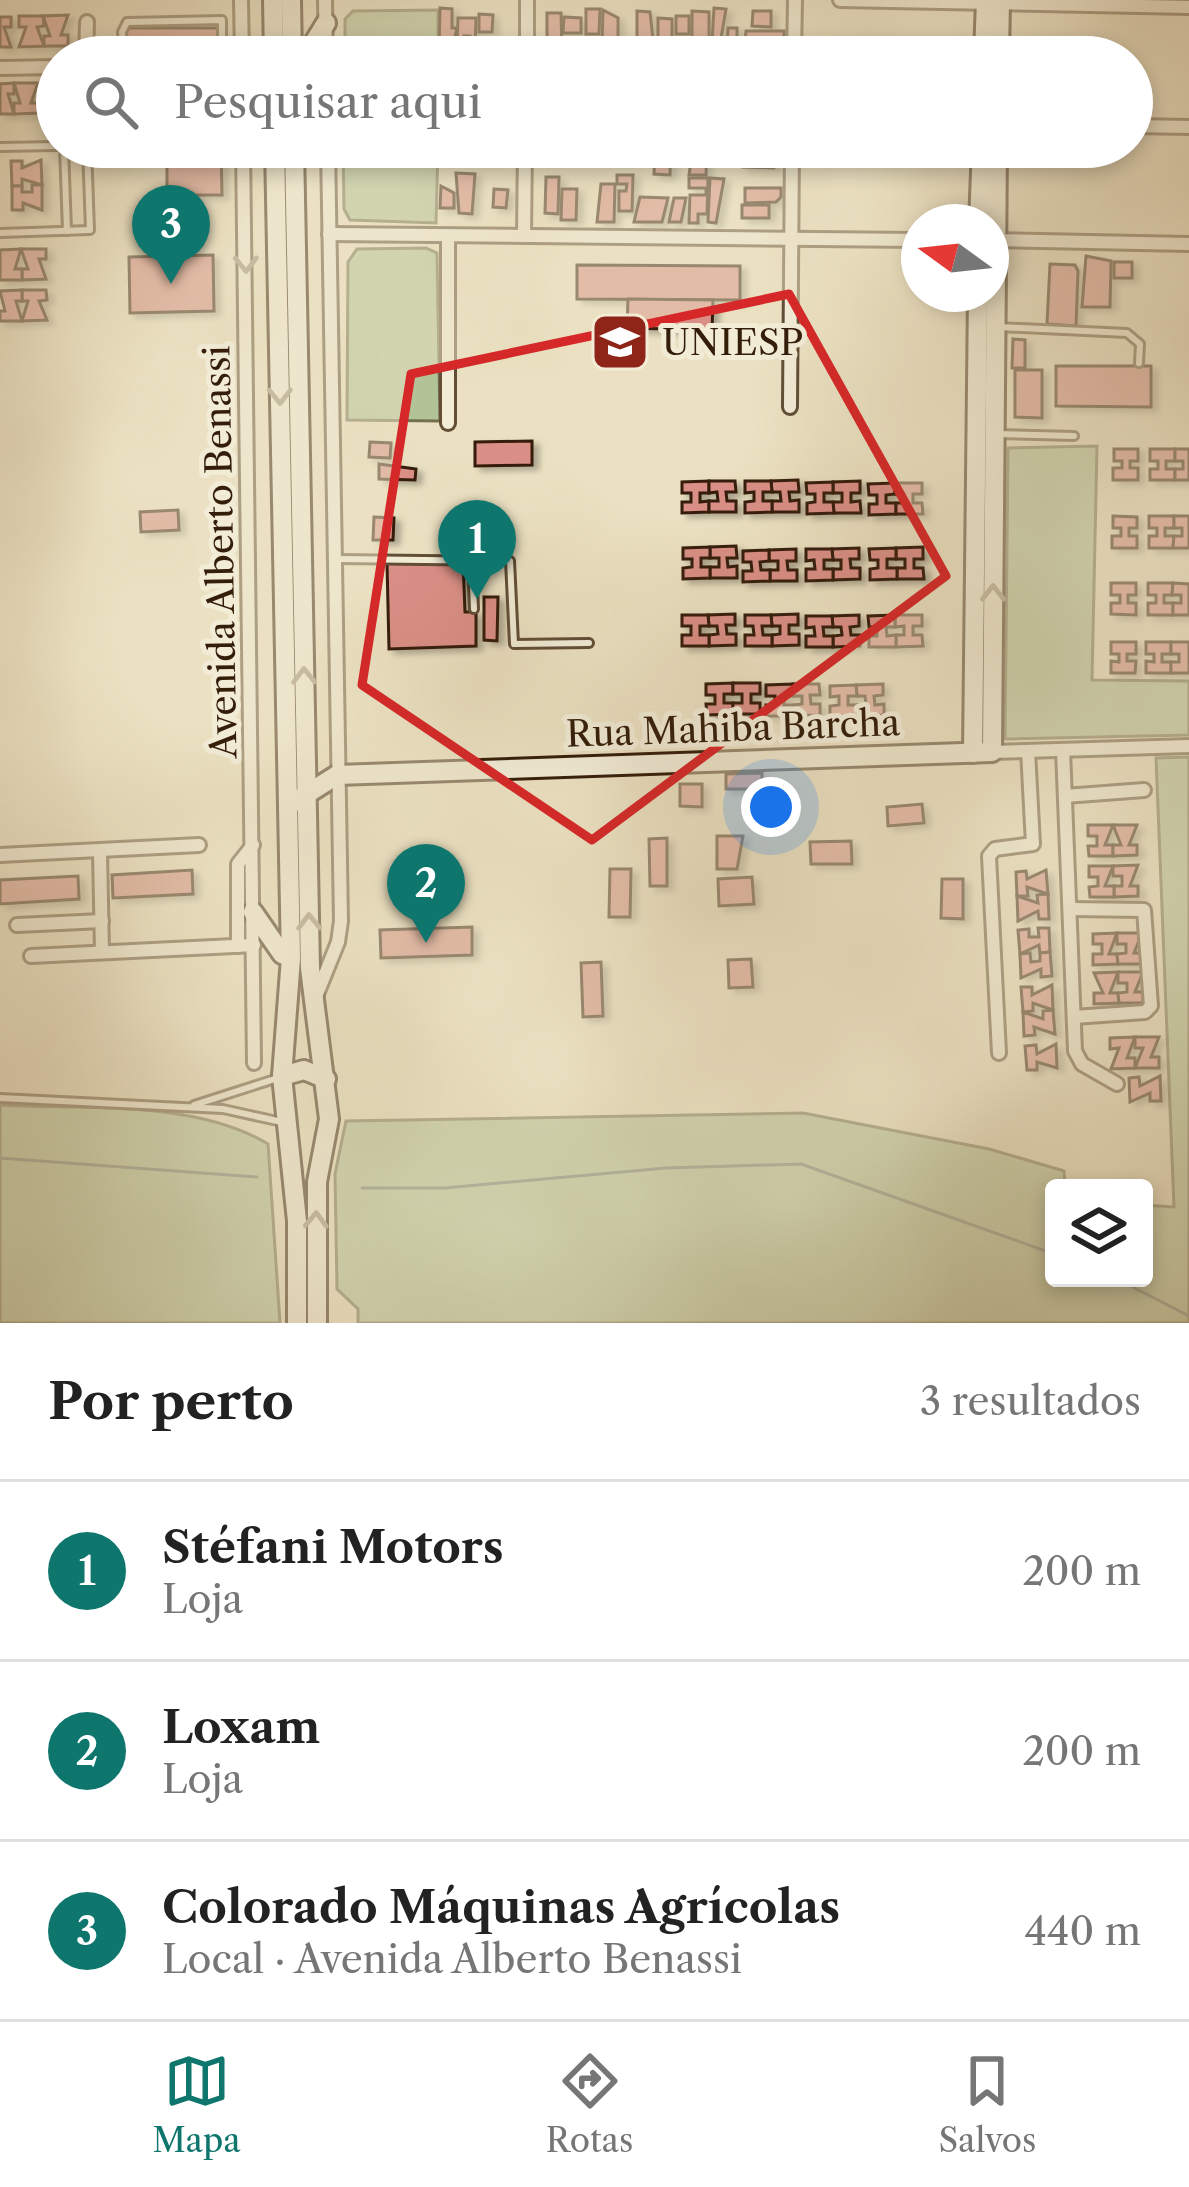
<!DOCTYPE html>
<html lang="pt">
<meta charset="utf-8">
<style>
:root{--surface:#fff;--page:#f2f2f2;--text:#222;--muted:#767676;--line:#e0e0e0;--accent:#0f766e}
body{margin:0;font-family:"Libre Caslon Text",serif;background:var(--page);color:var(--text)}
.controls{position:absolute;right:36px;bottom:36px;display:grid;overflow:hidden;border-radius:12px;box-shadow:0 6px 18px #0003}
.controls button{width:108px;height:108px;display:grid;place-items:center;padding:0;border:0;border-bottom:3px solid var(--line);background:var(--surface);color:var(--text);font:60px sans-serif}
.compass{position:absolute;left:901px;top:204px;width:108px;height:108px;border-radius:50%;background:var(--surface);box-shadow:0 6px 18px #0003;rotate:285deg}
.you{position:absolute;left:771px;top:807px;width:42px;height:42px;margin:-30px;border:9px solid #fff;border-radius:50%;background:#1a73e8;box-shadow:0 0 0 18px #1a73e833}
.badge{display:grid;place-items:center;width:78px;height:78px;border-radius:50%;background:var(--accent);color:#fff;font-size:39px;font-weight:700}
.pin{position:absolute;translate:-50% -99px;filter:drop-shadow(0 3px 6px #0008)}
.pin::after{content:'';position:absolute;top:63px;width:42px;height:36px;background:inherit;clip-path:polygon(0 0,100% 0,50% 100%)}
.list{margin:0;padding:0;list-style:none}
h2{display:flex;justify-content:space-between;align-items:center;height:156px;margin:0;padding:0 48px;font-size:51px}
h2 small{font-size:39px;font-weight:400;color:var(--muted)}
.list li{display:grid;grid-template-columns:78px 1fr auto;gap:36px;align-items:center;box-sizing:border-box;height:180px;padding:0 48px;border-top:3px solid var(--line)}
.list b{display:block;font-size:45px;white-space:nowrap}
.list p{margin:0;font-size:39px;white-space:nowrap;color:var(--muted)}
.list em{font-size:39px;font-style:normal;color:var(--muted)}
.icon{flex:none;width:66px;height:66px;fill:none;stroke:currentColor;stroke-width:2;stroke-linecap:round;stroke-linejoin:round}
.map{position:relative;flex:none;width:1189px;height:1323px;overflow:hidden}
.search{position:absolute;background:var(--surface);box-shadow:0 6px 18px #0003;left:36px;right:36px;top:36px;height:132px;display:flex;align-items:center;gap:30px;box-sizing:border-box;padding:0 42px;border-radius:66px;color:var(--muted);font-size:45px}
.sheet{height:696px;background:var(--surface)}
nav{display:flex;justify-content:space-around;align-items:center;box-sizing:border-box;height:168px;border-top:3px solid var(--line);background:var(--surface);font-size:33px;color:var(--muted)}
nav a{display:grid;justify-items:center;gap:6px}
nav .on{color:var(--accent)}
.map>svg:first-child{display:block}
.green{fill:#b2c497;stroke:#737050;stroke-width:3}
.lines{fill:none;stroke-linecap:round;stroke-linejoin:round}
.stream{stroke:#717c72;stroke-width:3}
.building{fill:#da8f86;stroke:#341d09;stroke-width:3;filter:url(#shadow)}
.lane-casing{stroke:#624e37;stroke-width:12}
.street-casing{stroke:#624e37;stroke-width:18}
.secondary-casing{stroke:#341d09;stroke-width:24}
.lane{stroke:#f2ecd7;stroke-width:6}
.street{stroke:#f2ecd7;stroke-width:12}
.secondary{stroke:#f2ecd7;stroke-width:18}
.oneway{stroke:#9c8f7a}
.marked{fill:none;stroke:#d62828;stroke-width:9;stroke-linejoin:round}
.labels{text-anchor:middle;stroke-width:10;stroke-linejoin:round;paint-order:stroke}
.poi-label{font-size:36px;fill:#341d09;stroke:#f2ecd7;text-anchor:start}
.street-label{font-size:36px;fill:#341d09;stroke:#f2ecd7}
</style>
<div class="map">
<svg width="1189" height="1323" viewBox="0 0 1189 1323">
<defs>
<filter id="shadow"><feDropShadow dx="6" dy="4" stdDeviation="3" flood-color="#0004"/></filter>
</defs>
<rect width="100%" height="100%" fill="#ebe1c2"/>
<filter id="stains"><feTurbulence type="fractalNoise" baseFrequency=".00167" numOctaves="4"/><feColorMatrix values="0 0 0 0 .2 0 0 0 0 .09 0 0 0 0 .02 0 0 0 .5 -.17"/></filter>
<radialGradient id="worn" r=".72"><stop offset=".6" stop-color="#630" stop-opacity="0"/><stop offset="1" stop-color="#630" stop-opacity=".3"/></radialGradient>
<g class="green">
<path d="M438,10V54L345,57V19L353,11Z"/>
<path d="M343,147H438L436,223L350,220L344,209Z"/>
<path d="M357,249L426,248L437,253L440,421L347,420L348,262Z"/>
<path d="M1097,446L1092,680L1189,681V735L1005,739L1008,448Z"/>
<path d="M1189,757V1323H358V1309L337,1289L335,1174L346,1121L803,1113L989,1149L1064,1171L1065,1188H1054V1278H1144V1205L1174,1207L1156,758Z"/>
<path d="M0,1105C85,1110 193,1099 268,1144L280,1323H0Z"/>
</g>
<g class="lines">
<g class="stream">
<path d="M0,1158L257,1177"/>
<path d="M362,1188H445L666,1168L801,1164L1054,1254"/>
<path d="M1115,1278L1189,1316"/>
</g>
</g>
<g class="building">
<path d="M440,8L452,9V28H457L451,52H439Z"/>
<path d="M714,8L726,9L720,44L712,43Z"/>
<path d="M586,9H600L599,34H586Z"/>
<path d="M603,10L618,18V47H602Z"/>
<path d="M637,11L650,12L653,40H637Z"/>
<path d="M692,11L709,12V55H691V46H701V41H692Z"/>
<path d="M753,11H771V27L752,26Z"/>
<path d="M547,13H561L562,53H553L554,38H547Z"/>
<path d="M479,14L493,15L492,32H479Z"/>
<path d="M68,15L61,35H68V46H44V36H50L43,16Z"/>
<path d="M19,16H43L44,26L37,27L44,46L19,47L26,27H19Z"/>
<rect x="676" y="16" width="13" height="18"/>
<path d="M0,17H11V27H4L11,47H0Z"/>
<path d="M564,17L581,18V33H563Z"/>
<path d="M458,18H476L475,47H470V36H464V48H457Z"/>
<path d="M658,18L672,19V54H654V46H665L664,39H658Z"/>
<path d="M126,28H219V57L125,54Z"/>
<path d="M728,28H737V41H745L746,31H784V46L727,45Z"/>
<path d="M57,82V113H47V102H54L46,83Z"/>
<path d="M14,83H38L31,103H38L39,113L14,114V103H20Z"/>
<path d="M14,83V94H8L14,114H0V84Z"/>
<path d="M167,147H221L222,195H167Z"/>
<path d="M655,147H671L670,175L654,174Z"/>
<path d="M693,147H707L706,175H689Z"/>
<path d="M781,151L774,168L743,167L744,152Z"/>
<path d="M41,160L42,185L22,179V186H12L11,161H22V168Z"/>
<path d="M456,173L475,174L472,214L459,213Z"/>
<path d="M617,175H633L632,211H619V191H626L627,184H617Z"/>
<path d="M546,177H559L558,214L545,213Z"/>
<path d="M689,178H708L707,214H698V223H689L690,195H706V188H689Z"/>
<path d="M710,178L724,179L716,223L708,222Z"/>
<path d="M601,184H615L614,222H597Z"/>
<path d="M32,185H42V210L23,203V210H12V186H22V192H32Z"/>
<path d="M441,186L454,193V208H440Z"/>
<path d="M745,188H781V197L776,202L745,203Z"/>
<path d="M494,189L508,190L506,208L493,207Z"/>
<path d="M562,189H577L576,220H561Z"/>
<path d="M640,197L668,198L662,222H634Z"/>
<path d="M674,198H686L681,222H669Z"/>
<rect x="742" y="205" width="27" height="13"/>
<path d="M21,249H46V259H39L46,279L22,280V269H28Z"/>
<path d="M21,249L15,269H22V280H0V250Z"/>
<path d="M213,255L214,311L130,313L129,257Z"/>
<path d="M1086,256L1111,261L1110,307H1082Z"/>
<rect x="1114" y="262" width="18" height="16"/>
<path d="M1050,264L1075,265L1078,271L1076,326L1047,324Z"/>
<path d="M577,265L740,266V300L577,299Z"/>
<path d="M22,290H46L47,300L39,301L47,320L22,321L28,301H22Z"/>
<path d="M22,290V301H16L22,321H0V311H5L0,291Z"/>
<path d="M628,299L713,300L712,330L627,328Z"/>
<path d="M1013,339L1025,340V368H1012Z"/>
<path d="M1056,366H1151V407L1056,406Z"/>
<path d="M1015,370H1042V418L1015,417Z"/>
<path d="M532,441V465L475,466V442Z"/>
<path d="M370,442L391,443L390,458L369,457Z"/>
<path d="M1114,449H1138V461H1130V468H1138V480H1113V468H1122V461H1114Z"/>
<path d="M1150,449H1175V461H1166V469H1175V480H1150V469H1158V461H1150Z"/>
<path d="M1175,449H1189V480H1175V469H1183V461H1175Z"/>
<path d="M379,464L416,469L415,480L379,479Z"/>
<path d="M798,480L799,492H789L790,501L799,500V512H772V501H781L780,492H772L771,481Z"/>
<path d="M709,481V493H700V502L709,501V512L682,513V502H691V493H682V482Z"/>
<path d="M709,481H735L736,492H726L727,501H736V512H709V501H718L717,492L709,493Z"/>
<path d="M745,481H771L772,492H763V501H772V512L745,513V502L754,501V492L745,493Z"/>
<path d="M860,481V493H851V502L860,501L861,513H834L833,502H842V493H833V482Z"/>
<path d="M833,482V493H824V502H833L834,513L807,514V503L815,502V494H807L806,483Z"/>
<path d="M895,483V494L886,495V503H896V514L869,515V504H877V495H869L868,484Z"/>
<path d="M895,483H922V494H913V503H922L923,514H896V503H904V494H895Z"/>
<path d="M178,510L179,530L141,532L140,512Z"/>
<path d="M1113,516L1137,517V528H1129V536H1137V548H1112V536H1121V528H1113Z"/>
<path d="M1149,516H1174V528H1165V536H1174L1173,548H1149V536H1157V528H1149Z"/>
<path d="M1174,516H1189V548H1173L1174,536H1182V528H1174Z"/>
<path d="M374,517L394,518L393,540H373Z"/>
<path d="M736,546L737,558H727L728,567L737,566V578H710V567H719V558H710V547Z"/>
<path d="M710,547V558H701V567H710V578L683,579V568L692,567V559H683V548Z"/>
<path d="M923,547V559H914V568H923L924,579H897V568H905V559H896V548Z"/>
<path d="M859,548V559H850L851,568H860V579L833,580V569H841V560H833L832,549Z"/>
<path d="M896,548V559H887V568H897V579L870,580V569L878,568V560H870L869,549Z"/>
<path d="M796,549V561H787L788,570H797V581H770V570H778V561H769V550Z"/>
<path d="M806,549H832L833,560H824V569H833V580L806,581V569H815L814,560L806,561Z"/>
<path d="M769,550V561L760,562L761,570H770V581L743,582V571H752L751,562H743V551Z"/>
<path d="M463,561L465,612H476V646L389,649L387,563Z"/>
<path d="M1111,583H1136V595H1128V603H1136V615L1111,614V603H1120V595H1111Z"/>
<path d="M1148,583H1173L1172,595H1164V603H1173V615H1148V603H1156V595H1148Z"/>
<path d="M1173,583L1189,584V615H1173V603H1181V595H1172Z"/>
<path d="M484,597H498L497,641L484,640Z"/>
<path d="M735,614V625H726L727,634H736V645L709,646V635L718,634L717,626H709L708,615Z"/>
<path d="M798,614V625H789V634H799V645L772,646V635L780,634V626H772L771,615Z"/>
<path d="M682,615H708L709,626H700V635H709V646H682V635H691V626H682Z"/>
<path d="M745,615H771L772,626H762L763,635H772V646H745V635H754L753,626H745Z"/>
<path d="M859,615V626L850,627L851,635H860V646L833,647V636L842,635L841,627H833L832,616Z"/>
<path d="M895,615H922V626H913V635H922L923,646L896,647V635H904V626L895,627Z"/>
<path d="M895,615V627H886L887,636L896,635V647H869V636H877V627H869L868,616Z"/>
<path d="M806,616H832L833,627H823L824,636H833V647H806V636H815L814,627L806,628Z"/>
<path d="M1111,642H1136V654H1127V661H1136L1135,673H1111V661L1119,662V654H1111Z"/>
<path d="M1146,642H1171V654H1162V662H1171V673H1146V661L1154,662V654H1146Z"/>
<path d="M1171,642H1189V673H1171V662H1179V654H1171Z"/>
<path d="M733,683V694H724V703H733V714L707,715L706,704H715V695H706V684Z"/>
<path d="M733,683H760V694H751V703H760V714H733V703H742V694H733Z"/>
<path d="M793,684V696H784V705H793V716H766V705H775V696H766V685Z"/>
<path d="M793,684H819L820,695H810L811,704H820V715L793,716V705L802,704V696H793Z"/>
<path d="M883,684V695L874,696L875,705L884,704V715L857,716V705H866L865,696H857L856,685Z"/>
<path d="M856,685L857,696H848V705H857V716L830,717V706L839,705V696L830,697V686Z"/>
<path d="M762,773V784H784L785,809L761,810V789H726V774Z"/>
<path d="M680,784H702V807L680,806Z"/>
<path d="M922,804L924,823L888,826L887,807Z"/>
<path d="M1088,825H1113L1105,845H1113V856H1089L1088,846H1097V836H1088Z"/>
<path d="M1113,825H1137L1129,845H1137V855L1113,856V845H1121Z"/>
<path d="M717,836H743L737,869H717Z"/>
<path d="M667,838V886H650L649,839Z"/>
<path d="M851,841L852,864H811L810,842Z"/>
<path d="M1138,865L1130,886H1138V896L1114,897V886H1122V876H1113V866Z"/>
<path d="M1089,866H1113L1105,886H1114V897H1090L1089,887L1098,886V877H1089Z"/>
<path d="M610,869H631L630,917H609Z"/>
<path d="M192,870L193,894L113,898L112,875Z"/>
<path d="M1046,870L1048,894L1027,887L1028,896H1017L1016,872L1026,871L1027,879Z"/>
<path d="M78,876L79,899L0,904V880Z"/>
<path d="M752,877L754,904L719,906L718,879Z"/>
<path d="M942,879H963V919L941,918Z"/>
<path d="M1048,894L1049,919H1039L1038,911L1018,921L1017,896L1038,903L1037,895Z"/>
<path d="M472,927V955L381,958L380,930Z"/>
<path d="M1038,928H1049L1050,952L1040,953L1039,945L1020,954L1018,930L1029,929V937H1039Z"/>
<path d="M1117,933L1109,954H1117L1118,964L1093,965V954H1102V944H1093V934Z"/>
<path d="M1117,933H1142L1134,953H1142V964H1118L1117,954L1126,953V944H1117Z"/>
<path d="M1050,952L1052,976L1041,977V969L1021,978L1020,954L1030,953L1031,962L1040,961V953Z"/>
<path d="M751,959L753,987L729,988L728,960Z"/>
<path d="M601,962L603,1016L583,1017L581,963Z"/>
<path d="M1118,972L1110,993H1118L1119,1003L1094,1004V993H1103L1094,973Z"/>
<path d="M1118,972H1143L1135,992H1143V1003H1119L1118,993L1127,992V983H1118Z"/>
<path d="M1052,985L1053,1010L1033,1003V1011L1023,1012L1021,987H1032V995Z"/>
<path d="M1053,1010L1055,1034L1034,1027L1035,1035L1024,1036L1023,1012L1043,1019V1011Z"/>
<path d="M1135,1037H1159L1151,1057H1159V1068H1135L1143,1048H1135Z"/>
<path d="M1135,1037L1127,1058H1135V1068L1111,1069L1119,1048L1110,1049V1038Z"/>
<path d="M1056,1044L1057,1068L1037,1062V1070H1027L1025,1046L1036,1045L1037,1054Z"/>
<path d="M1160,1076L1161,1101H1150V1093L1130,1102L1129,1078L1139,1077L1140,1086Z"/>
</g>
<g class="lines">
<defs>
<g id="lane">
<path d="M124,57L122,32L127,22L222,20V57"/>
<path d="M0,147L57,146"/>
<path d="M64,147L67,231"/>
<path d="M0,233L90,230L87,147"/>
<path d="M999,327L1127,333L1140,344L1139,363"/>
<path d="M997,434L1074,436"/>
<path d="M337,559L510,561L514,644L589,643"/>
<path d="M472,560L474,609"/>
<path d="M0,1098L223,1109L282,1122"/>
<path d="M194,1105L278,1078"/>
</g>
<g id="street">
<path d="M241,0L242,57"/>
<path d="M325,0L326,57"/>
<path d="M840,0L1189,7"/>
<path d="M86,57L87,22"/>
<path d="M527,57V0"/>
<path d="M794,57L795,0"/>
<path d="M0,68L57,67"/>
<path d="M1132,126L1189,127"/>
<path d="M243,147L254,1063"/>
<path d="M329,234L919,240"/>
<path d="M448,236V423"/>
<path d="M524,236L525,147"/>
<path d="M992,240L1189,244"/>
<path d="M790,407L792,147"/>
<path d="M1063,750L1075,1051L1082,1064L1117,1084"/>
<path d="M992,752L1189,746"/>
<path d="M1065,796L1144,790"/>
<path d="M100,852L102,952"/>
<path d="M0,855L199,845"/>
<path d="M1070,909L1144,910L1151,1006L1145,1012L1074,1017"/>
<path d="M17,925L102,921"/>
<path d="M238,946V864L253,845"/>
<path d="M31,956L254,945"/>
<path d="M315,999L338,942L341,921L328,147"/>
<path d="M999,1053L989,856L995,849L1033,844L1028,751"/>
</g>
<g id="secondary">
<path d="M273,0L274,57"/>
<path d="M291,0L292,57"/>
<path d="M305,57L326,23"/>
<path d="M984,57L986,0"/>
<path d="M999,57L1000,0"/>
<path d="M275,147L291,958L282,1076L297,1221V1323"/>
<path d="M294,147L310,968L329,1119L317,1182V1323"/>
<path d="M979,222L982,147"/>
<path d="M973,753L978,294"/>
<path d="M288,806L337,775L992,752L997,147"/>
<path d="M253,912L282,954L291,958"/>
<path d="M282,1076L304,1070L326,1079"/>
</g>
</defs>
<use href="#lane" class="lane-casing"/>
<use href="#street" class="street-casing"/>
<use href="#secondary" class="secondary-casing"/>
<use href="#lane" class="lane"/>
<use href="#street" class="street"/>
<use href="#secondary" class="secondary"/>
</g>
<defs><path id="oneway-chevron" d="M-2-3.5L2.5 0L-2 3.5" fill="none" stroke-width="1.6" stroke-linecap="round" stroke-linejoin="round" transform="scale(3)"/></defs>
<g class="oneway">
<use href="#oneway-chevron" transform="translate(246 264) rotate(89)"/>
<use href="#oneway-chevron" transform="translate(280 396) rotate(89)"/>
<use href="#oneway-chevron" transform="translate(993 593) rotate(-90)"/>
<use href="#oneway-chevron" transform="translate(304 676) rotate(-91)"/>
<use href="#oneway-chevron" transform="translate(309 922) rotate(-91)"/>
<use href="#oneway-chevron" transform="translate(316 1220) rotate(-88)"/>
</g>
<path d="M0 0H1189V1323H0ZM789,294L946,576L592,840L362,685L411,374Z" fill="#ebe1c2" fill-opacity=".55" fill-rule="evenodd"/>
<path class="marked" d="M789,294L946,576L592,840L362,685L411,374Z"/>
<defs>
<symbol id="university-square" viewBox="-11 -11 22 22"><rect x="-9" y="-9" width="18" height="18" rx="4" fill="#8f2418" stroke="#f2ecd7"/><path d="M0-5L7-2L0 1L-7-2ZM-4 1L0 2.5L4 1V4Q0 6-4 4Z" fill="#fff"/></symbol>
</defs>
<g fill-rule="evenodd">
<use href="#university-square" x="587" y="309" width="66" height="66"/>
</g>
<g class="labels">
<g class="poi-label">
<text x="662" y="355">UNIESP</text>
</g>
<g class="street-label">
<text transform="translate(220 552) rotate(-91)" y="13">Avenida Alberto Benassi</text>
<text transform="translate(733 728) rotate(-2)" y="13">Rua Mahiba Barcha</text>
</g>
</g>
<rect width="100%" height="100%" filter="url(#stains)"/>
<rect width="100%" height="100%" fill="url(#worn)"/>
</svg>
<div class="controls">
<button><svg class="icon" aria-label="layers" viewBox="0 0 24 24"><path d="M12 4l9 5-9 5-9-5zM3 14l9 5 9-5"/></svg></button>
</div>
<svg class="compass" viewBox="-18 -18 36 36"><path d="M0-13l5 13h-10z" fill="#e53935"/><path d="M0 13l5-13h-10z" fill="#767676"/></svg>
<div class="you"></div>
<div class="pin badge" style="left:477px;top:599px">1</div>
<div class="pin badge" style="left:426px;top:943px">2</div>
<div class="pin badge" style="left:171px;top:284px">3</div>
<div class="search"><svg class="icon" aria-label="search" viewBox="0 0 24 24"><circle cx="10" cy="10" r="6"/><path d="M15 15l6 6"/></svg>Pesquisar aqui</div>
</div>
<section class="sheet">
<h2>Por perto<small>3 resultados</small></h2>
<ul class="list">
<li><span class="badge">1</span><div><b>Stéfani Motors</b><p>Loja</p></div><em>200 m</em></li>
<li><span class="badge">2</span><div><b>Loxam</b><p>Loja</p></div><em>200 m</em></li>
<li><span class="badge">3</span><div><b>Colorado Máquinas Agrícolas</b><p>Local · Avenida Alberto Benassi</p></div><em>440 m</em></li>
</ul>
</section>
<nav>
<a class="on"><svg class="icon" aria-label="map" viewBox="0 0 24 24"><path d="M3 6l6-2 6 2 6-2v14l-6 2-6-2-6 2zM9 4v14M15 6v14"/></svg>Mapa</a>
<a><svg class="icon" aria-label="directions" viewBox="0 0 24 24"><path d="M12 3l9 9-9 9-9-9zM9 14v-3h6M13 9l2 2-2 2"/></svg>Rotas</a>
<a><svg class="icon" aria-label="saved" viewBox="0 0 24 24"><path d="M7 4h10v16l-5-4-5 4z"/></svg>Salvos</a>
</nav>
